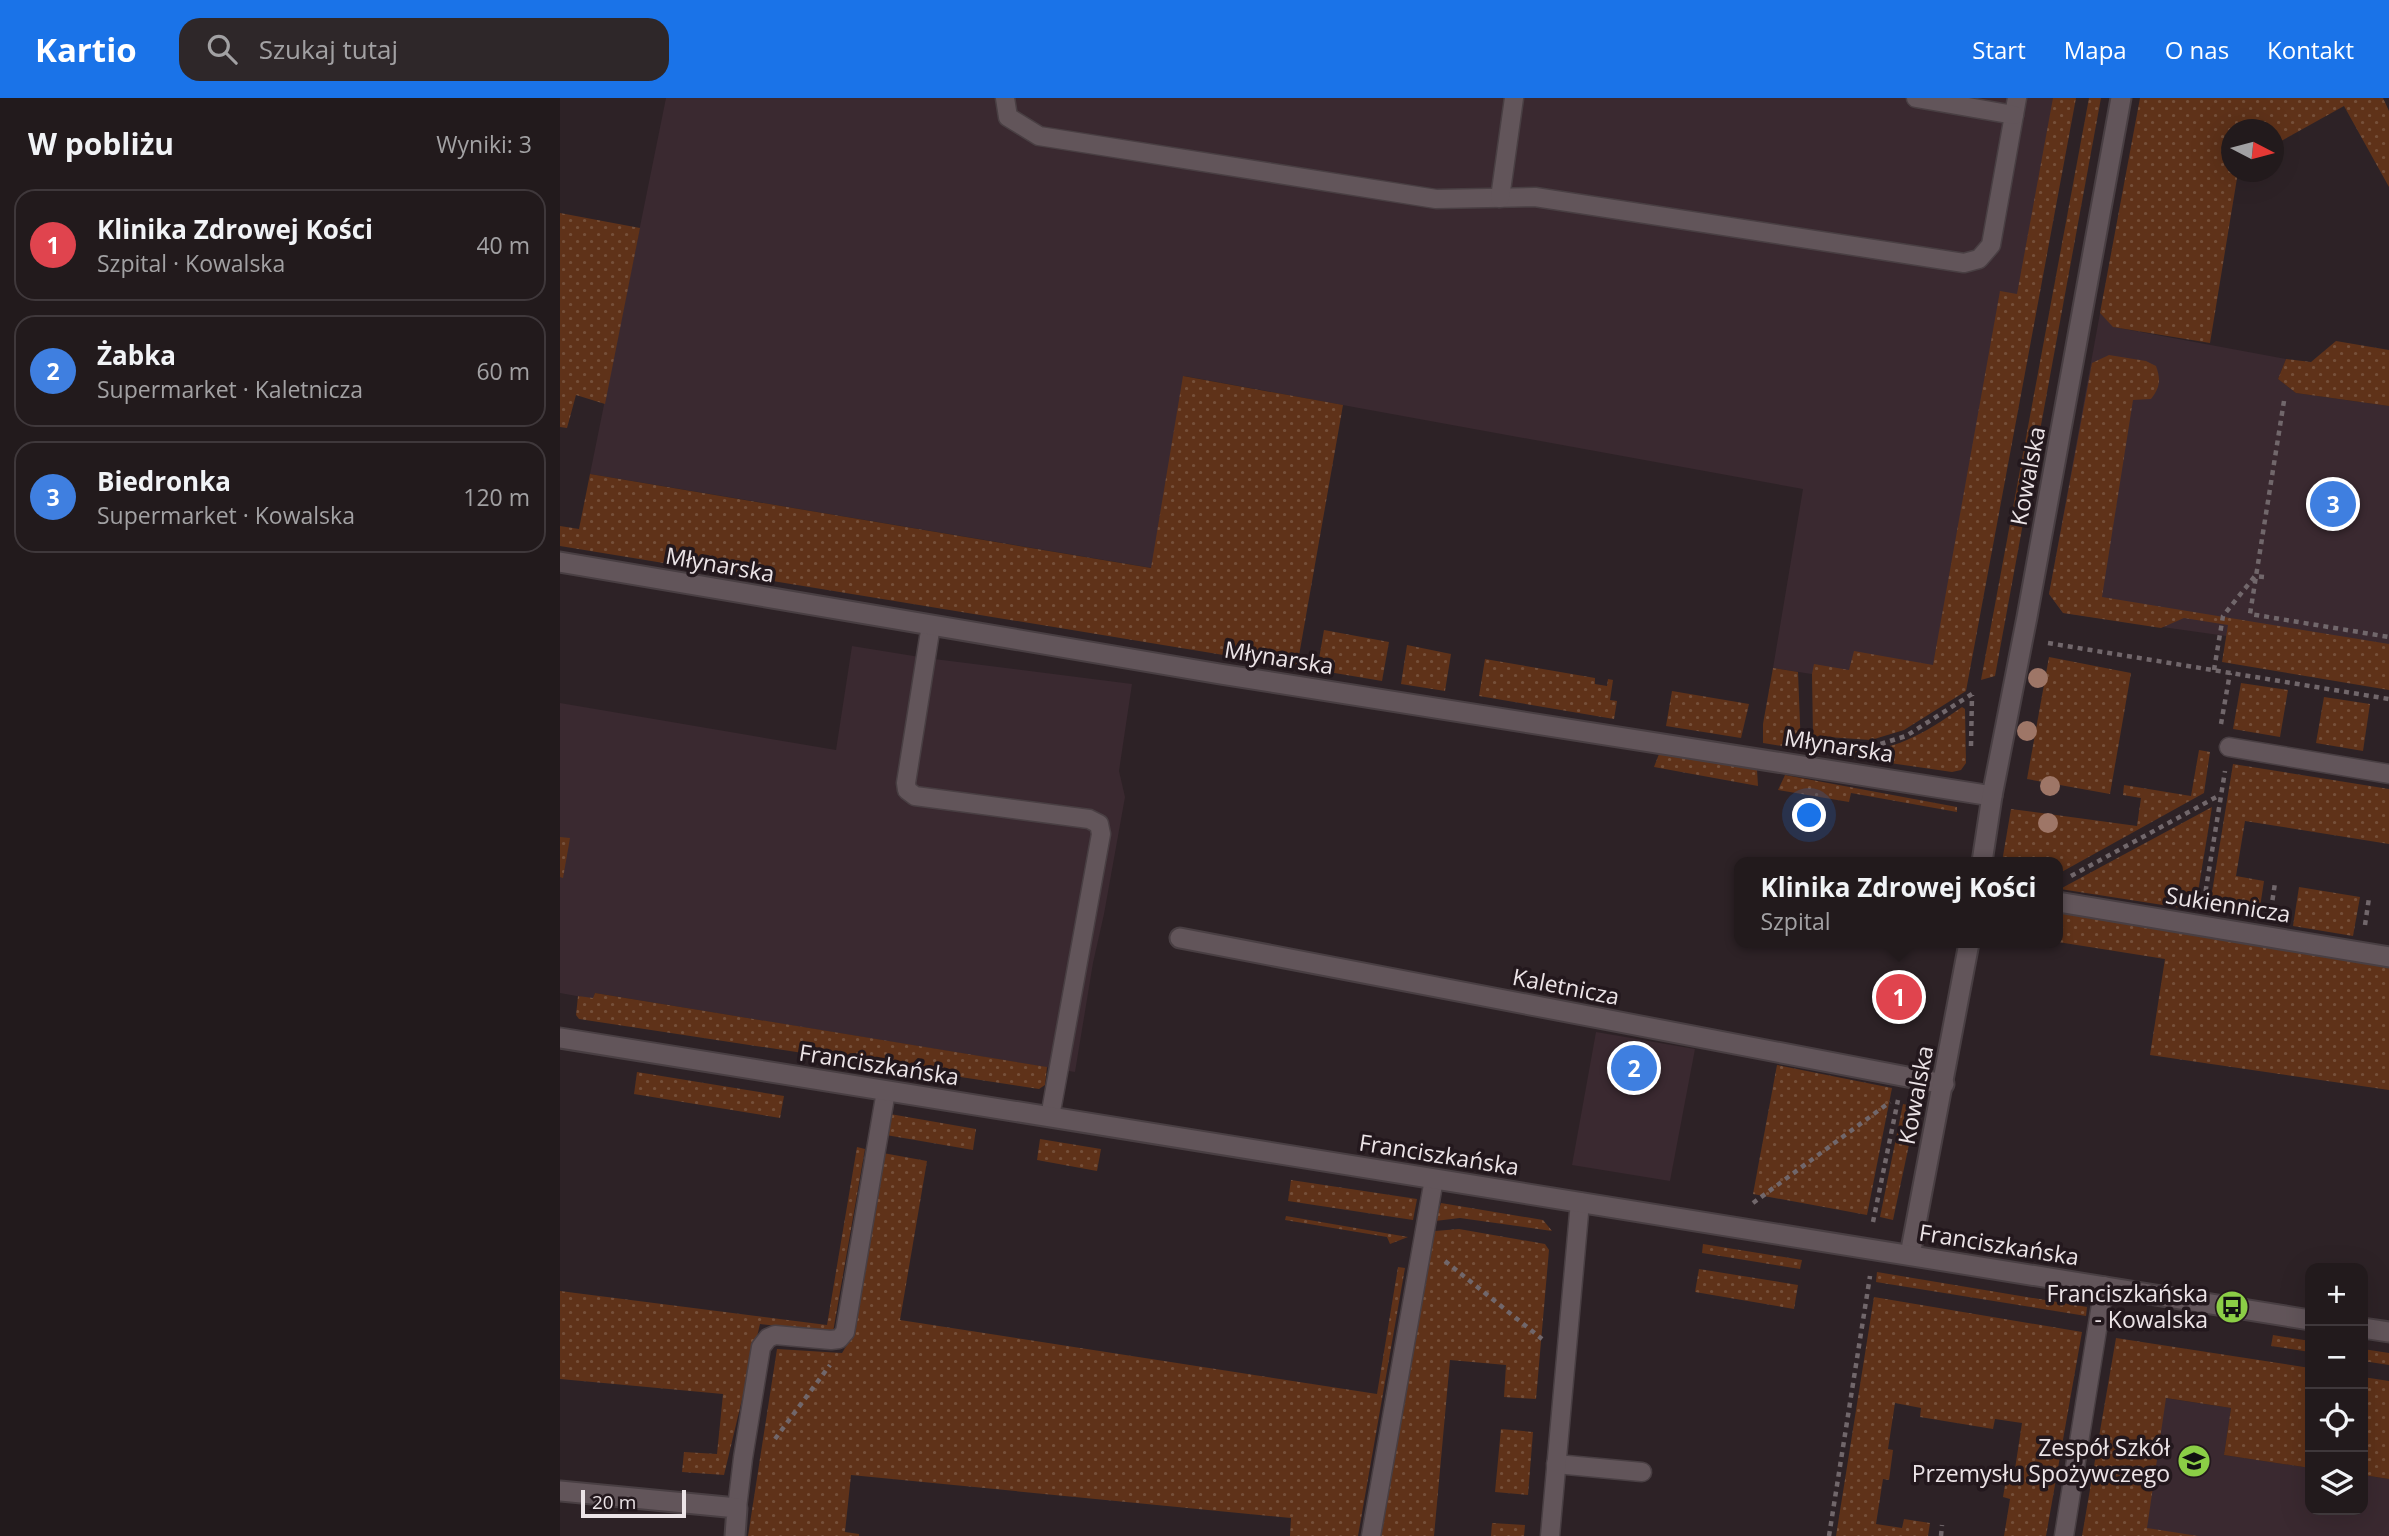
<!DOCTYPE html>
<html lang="pl">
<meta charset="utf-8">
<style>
:root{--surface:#221a1c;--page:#2e2729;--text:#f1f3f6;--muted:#a2a1a3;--line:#3f383b;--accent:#1a73e8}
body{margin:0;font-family:"Open Sans",sans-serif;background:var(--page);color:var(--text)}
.controls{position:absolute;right:21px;bottom:21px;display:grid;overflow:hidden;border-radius:14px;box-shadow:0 7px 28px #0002}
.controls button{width:63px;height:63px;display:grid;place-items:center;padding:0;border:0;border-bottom:2px solid var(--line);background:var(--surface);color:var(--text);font:35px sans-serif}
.compass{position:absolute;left:1661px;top:21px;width:63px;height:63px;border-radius:50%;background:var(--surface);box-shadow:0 7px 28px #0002;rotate:96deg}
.scale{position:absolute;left:21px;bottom:18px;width:105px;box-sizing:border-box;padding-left:7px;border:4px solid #ece4e7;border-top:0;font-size:19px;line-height:24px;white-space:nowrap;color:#ece4e7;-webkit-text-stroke:5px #23181d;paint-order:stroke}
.you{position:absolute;left:1250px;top:718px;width:24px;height:24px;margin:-18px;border:5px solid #fff;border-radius:50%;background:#1a73e8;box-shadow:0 0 0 10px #1a73e833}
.badge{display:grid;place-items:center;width:46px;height:46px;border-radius:50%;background:var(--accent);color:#fff;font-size:23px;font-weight:700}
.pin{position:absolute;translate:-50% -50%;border:4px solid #fff;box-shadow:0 2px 7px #0006}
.popup{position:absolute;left:1174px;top:759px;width:329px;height:91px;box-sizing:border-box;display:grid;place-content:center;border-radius:14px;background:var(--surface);filter:drop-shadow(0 2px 5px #0005);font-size:23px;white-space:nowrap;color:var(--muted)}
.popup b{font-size:26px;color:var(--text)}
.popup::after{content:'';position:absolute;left:50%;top:100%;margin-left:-14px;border:14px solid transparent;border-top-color:var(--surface)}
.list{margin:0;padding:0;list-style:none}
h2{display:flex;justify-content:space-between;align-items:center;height:91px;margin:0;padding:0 28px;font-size:30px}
h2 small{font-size:23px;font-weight:400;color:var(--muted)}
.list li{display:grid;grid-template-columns:46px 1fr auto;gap:21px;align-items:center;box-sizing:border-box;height:112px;margin:0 14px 14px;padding:0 14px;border:2px solid var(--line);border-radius:21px}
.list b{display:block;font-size:26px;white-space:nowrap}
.list p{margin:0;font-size:23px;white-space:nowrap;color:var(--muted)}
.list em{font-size:23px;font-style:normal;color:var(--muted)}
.icon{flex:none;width:38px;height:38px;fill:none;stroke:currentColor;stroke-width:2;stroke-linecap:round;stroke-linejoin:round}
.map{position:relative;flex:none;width:1829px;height:1438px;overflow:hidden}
header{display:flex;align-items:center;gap:42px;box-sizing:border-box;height:98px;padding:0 35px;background:var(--accent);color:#fff}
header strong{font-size:33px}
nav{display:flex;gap:38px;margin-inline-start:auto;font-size:24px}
.search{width:490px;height:63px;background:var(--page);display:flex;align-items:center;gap:18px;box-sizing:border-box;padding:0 24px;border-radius:21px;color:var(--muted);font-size:26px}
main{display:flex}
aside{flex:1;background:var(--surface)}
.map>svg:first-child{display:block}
.built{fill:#3a2930}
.grass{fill:url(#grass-dots)}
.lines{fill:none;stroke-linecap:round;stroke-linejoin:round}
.service-casing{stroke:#493f43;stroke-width:21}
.minor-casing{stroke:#493f43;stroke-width:23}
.tertiary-casing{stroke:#493f43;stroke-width:23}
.path{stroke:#71676b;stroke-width:4.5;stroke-dasharray:5 5;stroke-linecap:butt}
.service{stroke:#62555a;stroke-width:18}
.minor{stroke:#62555a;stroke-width:19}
.tertiary{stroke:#62555a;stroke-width:19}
.tree{fill:#9e7667}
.labels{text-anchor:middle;stroke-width:7;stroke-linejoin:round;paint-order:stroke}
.street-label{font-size:23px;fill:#ece4e7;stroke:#23181d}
.poi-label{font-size:23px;fill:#ece4e7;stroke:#23181d;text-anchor:end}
</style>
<header>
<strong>Kartio</strong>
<div class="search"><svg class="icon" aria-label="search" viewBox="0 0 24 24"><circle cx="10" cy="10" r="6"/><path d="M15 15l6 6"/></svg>Szukaj tutaj</div>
<nav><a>Start</a><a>Mapa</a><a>O nas</a><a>Kontakt</a></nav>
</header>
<main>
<aside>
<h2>W pobliżu<small>Wyniki: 3</small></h2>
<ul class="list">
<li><span class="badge" style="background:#e0444e">1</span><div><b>Klinika Zdrowej Kości</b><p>Szpital · Kowalska</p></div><em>40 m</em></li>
<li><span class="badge" style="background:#3f7fe0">2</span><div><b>Żabka</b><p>Supermarket · Kaletnicza</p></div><em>60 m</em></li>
<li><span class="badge" style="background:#3f7fe0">3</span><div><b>Biedronka</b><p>Supermarket · Kowalska</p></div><em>120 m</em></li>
</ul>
</aside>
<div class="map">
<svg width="1829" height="1438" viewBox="0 0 1829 1438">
<defs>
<pattern id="grass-dots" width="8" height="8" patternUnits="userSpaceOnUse" patternTransform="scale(1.75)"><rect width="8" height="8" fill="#5f3219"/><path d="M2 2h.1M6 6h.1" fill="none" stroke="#76503a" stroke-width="1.8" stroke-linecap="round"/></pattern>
</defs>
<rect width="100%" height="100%" fill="#2d2226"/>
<g class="built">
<path d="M106,0H1502L1385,597L1213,570L1243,391L624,278L592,470L30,376Z"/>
<path d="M1540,215L1554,229L1726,261L1718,281L1736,295L1829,308V561L1503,515L1489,496Z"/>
<path d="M292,548L366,560L572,586L559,673L565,699L544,816L533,865L515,974L35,895L33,901L0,895V605L276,652Z"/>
<path d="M1036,934L1135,951L1110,1083L1012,1067Z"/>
<path d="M1605,1300L1671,1310L1664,1357L1750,1370V1412H1803V1377L1829,1381V1438H1552Z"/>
</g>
<g class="grass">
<path d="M1493,0H1516L1406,593L1344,632L1311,642L1253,638L1252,576L1254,566L1289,572L1294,553L1373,567L1440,193L1457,196Z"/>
<path d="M1529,0H1541L1435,578L1421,582Z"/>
<path d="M1580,0H1823L1829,13V89L1784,8L1714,47V32H1672V74H1678L1650,245L1553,229L1540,215Z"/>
<path d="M0,115L80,130L45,306L16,297L7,330L0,329Z"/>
<path d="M1776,243L1829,252V308L1736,295L1718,281L1726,261L1751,264Z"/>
<path d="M1549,257L1586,263L1596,268C1601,282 1600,289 1591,301L1573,302L1542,499L1829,546V592L1662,564L1668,527L1624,520L1601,530L1503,515L1489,496L1532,265Z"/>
<path d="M623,278L783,307L737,569L0,448V428L19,431L30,376L591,470Z"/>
<path d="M764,532L829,544L822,583L757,572Z"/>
<path d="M847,547L891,556L885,593L841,586Z"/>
<path d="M1489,559L1571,575L1550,696L1467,681Z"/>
<path d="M925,561L1035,580V586L1047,588L1048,581L1053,582L1050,602L1057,603L1054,621L919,598Z"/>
<path d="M1213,570L1238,574L1241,651L1203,645V626Z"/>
<path d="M1681,585L1728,592L1720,639L1673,631Z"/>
<path d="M1112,593L1189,606L1181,640L1106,628Z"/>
<path d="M1764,599L1810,606L1803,653L1756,645Z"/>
<path d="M1402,609L1405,611L1406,665L1401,672L1392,674L1254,654V650C1319,660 1350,646 1402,609Z"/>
<path d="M1639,652L1650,654L1644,695L1498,776V764H1442L1451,711L1577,728L1581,700L1563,697L1564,687L1631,698Z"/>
<path d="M1099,656L1197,672L1198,688L1094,669Z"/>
<path d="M1673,666L1829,691V746L1685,723L1676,778L1704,783L1698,822L1659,815L1650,806Z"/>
<path d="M1225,677L1397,709V714L1291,695L1289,704L1218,692Z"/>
<path d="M1652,709L1635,812L1500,791Z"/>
<path d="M0,739L10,740L3,780L0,779Z"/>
<path d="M1739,789L1800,799L1793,838L1733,828Z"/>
<path d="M1498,813L1829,869V992L1590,957L1605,861L1498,844Z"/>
<path d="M35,895L487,969L485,987L479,991L19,921L16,917L18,898L33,900Z"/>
<path d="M1217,967L1332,990L1307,1117L1193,1096Z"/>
<path d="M77,974L224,998L220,1020L74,996Z"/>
<path d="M1343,1006L1357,1009L1333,1122L1320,1119Z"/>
<path d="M330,1016L416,1031L413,1052L326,1037Z"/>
<path d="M480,1041L541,1051L537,1073L477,1062Z"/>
<path d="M297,1049L305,1051L273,1234L200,1226L164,1377L122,1374L124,1354L157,1356L163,1296L0,1281V1193L267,1227Z"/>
<path d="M323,1055L367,1063L340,1222L817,1296L838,1169L845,1170L798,1438H730L731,1420L291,1377L285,1434L299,1436V1438H188L217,1251L282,1255L292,1239Z"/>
<path d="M731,1082L857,1101L853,1122L728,1103Z"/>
<path d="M881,1105L983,1122L992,1133L900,1120L875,1123Z"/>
<path d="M726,1118L848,1139L830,1146L827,1139L725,1122Z"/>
<path d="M899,1131L985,1146L989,1152L976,1301L944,1299L946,1267L890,1262L874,1438H820L870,1152L875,1133Z"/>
<path d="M1143,1146L1242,1162L1240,1171L1142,1155Z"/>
<path d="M1139,1171L1238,1187L1234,1211L1135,1194Z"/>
<path d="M1317,1174L1527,1209L1526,1218L1316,1184Z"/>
<path d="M1314,1199L1522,1234L1486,1438H1444L1450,1401L1443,1399L1448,1370L1455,1371L1462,1325L1435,1321L1433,1331L1360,1319L1361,1310L1335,1305L1328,1351L1333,1352L1329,1382L1323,1381L1316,1426L1342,1430L1344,1421L1370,1425L1368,1438H1276Z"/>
<path d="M1713,1237L1750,1243V1254L1711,1248Z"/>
<path d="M1556,1240L1750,1270V1370L1664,1357L1671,1310L1606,1300L1587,1430L1638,1438H1522Z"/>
<path d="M1803,1251L1829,1255V1267L1803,1263Z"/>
<path d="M1803,1279L1829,1283V1381L1803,1377Z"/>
<path d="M941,1331L973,1334L968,1397L935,1394Z"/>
<path d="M932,1425L965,1427L964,1438H931Z"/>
</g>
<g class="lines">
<defs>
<g id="service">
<path d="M445,0L448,19L479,38L876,101L975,99L1404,165L1419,161L1431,147L1457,0"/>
<path d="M1356,0L1454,17"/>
<path d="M940,100L954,0"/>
<path d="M371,527L346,685L347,692L355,698L529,721L539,726L541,736L490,1019"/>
<path d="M1669,649L1829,676"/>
<path d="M996,1366L1082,1374"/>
<path d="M177,1410L183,1360L201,1249L208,1240L215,1237L271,1242L279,1241L285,1234L326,993"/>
<path d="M811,1438L874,1081"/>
<path d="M990,1438L1020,1104"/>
<path d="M1504,1438L1544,1188"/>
</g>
<g id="minor">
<path d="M0,464L660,576L1432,698"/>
<path d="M1422,764L1432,698L1467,519L1561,0"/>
<path d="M1498,804L1829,859"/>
<path d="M620,840L1384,986"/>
<path d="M1350,1157L1409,845"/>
<path d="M0,1393L177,1410L175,1438"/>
</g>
<g id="tertiary">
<path d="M0,940L1750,1222"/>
<path d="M1803,1230L1829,1234"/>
</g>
</defs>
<use href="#service" class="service-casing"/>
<use href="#minor" class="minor-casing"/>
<use href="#tertiary" class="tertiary-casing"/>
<g class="path">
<path d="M1724,303L1690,516L1829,539"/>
<path d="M1488,545L1829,601"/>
<path d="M1654,572L1663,518L1695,478L1705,479"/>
<path d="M1661,626L1670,575"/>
<path d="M1411,648L1412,597"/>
<path d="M1311,649L1346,638L1412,596"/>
<path d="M1511,778L1660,697"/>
<path d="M1644,803L1665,673"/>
<path d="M1711,812L1715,785"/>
<path d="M1805,827L1809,800"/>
<path d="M1193,1105L1330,1004"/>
<path d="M1313,1124L1338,1002"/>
<path d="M885,1163L982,1241"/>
<path d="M215,1341L270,1267"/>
<path d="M1269,1438L1310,1178"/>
<path d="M1381,1438L1382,1427"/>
</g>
<use href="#service" class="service"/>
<use href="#minor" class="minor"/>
<use href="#tertiary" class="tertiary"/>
</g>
<g class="tree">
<circle cx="1478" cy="580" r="10"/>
<circle cx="1467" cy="633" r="10"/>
<circle cx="1490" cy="688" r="10"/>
<circle cx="1488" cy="725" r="10"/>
</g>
<defs>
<symbol id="bus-disc" viewBox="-11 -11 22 22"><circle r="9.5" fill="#8bce46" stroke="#23181d"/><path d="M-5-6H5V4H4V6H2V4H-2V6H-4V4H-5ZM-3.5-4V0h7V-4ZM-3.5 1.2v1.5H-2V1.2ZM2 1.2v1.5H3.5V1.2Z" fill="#111"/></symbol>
<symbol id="school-disc" viewBox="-11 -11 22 22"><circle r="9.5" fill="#8bce46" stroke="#23181d"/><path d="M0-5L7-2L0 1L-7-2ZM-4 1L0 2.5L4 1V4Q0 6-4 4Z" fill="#111"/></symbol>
</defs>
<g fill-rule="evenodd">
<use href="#bus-disc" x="1653" y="1190" width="38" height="38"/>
<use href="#school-disc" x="1615" y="1344" width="38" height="38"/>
</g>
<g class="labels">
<g class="street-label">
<text transform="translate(1468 378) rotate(-79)" y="8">Kowalska</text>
<text transform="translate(160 467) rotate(10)" y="8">Młynarska</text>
<text transform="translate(719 560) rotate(9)" y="8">Młynarska</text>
<text transform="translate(1279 648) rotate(9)" y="8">Młynarska</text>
<text transform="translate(1668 807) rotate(9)" y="8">Sukiennicza</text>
<text transform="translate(1006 889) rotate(11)" y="8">Kaletnicza</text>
<text transform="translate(319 967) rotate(9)" y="8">Franciszkańska</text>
<text transform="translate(1356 997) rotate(-79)" y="8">Kowalska</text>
<text transform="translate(879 1057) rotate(9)" y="8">Franciszkańska</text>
<text transform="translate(1439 1147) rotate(9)" y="8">Franciszkańska</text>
</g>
<g class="poi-label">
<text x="1648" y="1204">Franciszkańska<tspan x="1648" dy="26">- Kowalska</tspan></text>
<text x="1610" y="1358">Zespół Szkół<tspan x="1610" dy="26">Przemysłu Spożywczego</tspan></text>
</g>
</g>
</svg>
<div class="controls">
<button>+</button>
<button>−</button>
<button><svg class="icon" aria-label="locate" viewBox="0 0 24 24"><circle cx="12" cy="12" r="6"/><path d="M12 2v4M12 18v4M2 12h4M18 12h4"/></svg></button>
<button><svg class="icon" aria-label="layers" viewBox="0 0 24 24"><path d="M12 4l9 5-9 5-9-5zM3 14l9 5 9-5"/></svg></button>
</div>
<svg class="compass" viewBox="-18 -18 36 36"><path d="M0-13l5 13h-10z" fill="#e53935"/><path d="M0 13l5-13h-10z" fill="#a2a1a3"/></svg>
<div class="scale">20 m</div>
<div class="you"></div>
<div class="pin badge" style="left:1339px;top:899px;background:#e0444e">1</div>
<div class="popup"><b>Klinika Zdrowej Kości</b>Szpital</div>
<div class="pin badge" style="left:1074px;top:970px;background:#3f7fe0">2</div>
<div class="pin badge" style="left:1773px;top:406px;background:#3f7fe0">3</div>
</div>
</main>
